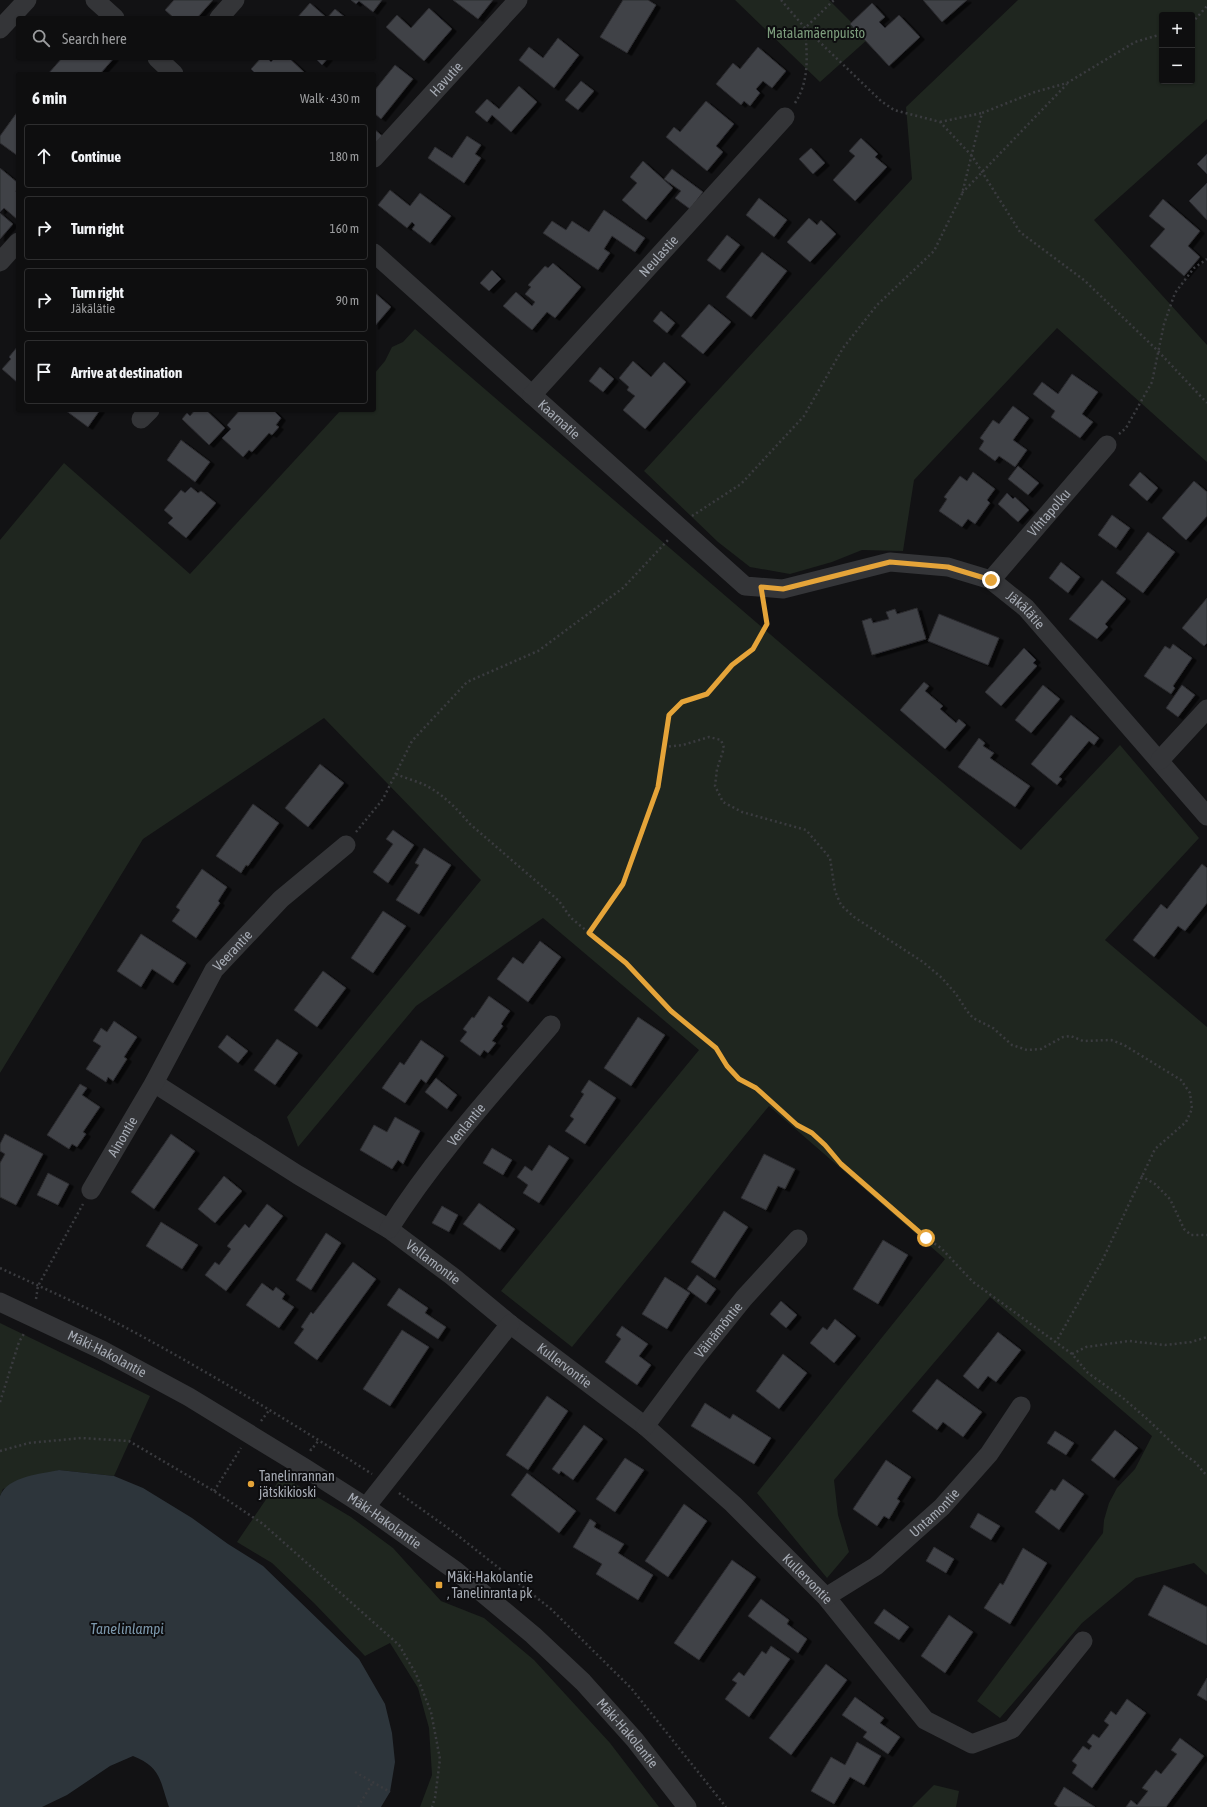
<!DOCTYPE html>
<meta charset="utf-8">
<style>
:root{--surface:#0e0e0f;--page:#171718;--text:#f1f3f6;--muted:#9b9c9e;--line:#2e2e2f}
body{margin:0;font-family:"Asap Condensed",sans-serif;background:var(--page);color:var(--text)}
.controls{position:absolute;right:12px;top:12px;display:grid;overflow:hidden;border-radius:4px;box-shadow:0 1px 3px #0004}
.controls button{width:36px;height:36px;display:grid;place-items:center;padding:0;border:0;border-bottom:1px solid var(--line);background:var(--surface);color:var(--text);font:20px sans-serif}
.stop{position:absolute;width:12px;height:12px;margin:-9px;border:3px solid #e5a439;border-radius:50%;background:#fff}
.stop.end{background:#e5a439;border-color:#fff;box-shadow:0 1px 4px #0008}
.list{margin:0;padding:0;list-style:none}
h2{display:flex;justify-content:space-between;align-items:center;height:52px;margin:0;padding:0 16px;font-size:17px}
h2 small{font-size:13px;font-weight:400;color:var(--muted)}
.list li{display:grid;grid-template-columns:26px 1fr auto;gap:12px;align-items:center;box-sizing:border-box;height:64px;margin:0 8px 8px;padding:0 8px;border:1px solid var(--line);border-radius:4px}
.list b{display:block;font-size:15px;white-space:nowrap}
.list p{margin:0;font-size:13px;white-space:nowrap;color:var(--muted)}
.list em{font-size:13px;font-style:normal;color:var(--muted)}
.icon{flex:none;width:22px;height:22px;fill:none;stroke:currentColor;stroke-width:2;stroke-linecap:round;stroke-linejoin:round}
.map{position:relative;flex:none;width:1207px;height:1807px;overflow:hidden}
.search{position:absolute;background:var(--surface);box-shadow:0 1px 3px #0004;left:16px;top:16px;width:360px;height:44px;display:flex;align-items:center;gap:10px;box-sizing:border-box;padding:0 14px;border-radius:4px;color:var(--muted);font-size:15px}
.panel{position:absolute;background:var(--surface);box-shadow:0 1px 3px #0004;left:16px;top:72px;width:360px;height:340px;border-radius:4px}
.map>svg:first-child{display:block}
.green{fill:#1f261f;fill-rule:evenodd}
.water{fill:#2d353b}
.building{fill:#414247;stroke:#2c2c30;filter:url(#shadow)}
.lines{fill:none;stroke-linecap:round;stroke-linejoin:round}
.path{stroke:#3a3b3f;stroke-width:2.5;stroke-dasharray:2 3;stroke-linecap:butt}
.minor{stroke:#343538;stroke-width:19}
.route{stroke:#e5a439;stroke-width:5}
.poi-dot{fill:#e5a439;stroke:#0d0d0f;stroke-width:1.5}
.labels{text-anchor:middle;stroke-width:4;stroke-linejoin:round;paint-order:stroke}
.park-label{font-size:14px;fill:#7d9d7d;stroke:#0d0d0f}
.street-label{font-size:14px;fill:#a5aab3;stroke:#0d0d0f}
.poi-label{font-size:14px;fill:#a5aab3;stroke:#0d0d0f;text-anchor:start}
.water-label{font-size:15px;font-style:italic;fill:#7d99ad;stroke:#0d0d0f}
</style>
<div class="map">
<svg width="1207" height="1807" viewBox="0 0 1207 1807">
<defs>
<filter id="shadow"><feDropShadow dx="4.5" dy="2.5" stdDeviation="0" flood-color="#0009"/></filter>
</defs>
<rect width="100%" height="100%" fill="#121214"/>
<g class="green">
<path d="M735,0H829L868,39L820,82Z"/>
<path d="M1018,0H1207V119L1094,220L1207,345V462L1057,328L914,480L903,551L862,550L832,562L790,574L750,567L718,542L644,471L912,179L906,107ZM1162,15H1192V81H1162Z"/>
<path d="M415,329L1021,850L1120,745L1199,838L1105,940L1207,1027V1575L1194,1563L1136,1578L1082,1623L1000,1718L977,1701L1103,1533L1104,1520L1109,1503L1117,1488L1135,1469L1152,1436L990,1297L834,1480L838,1515L849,1552L827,1578L757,1493L945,1259L769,1106L572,1347L501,1291L699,1050L543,918L416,1006L298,1147L287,1117L481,880L324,718L143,839L0,1073V540L64,463L190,574L341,410H374V374L385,361L392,347L403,342Z"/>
<path d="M0,1323L150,1396L114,1476L59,1470L3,1489L0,1496Z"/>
<path d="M282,1476L351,1517L393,1548L441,1601L484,1618L534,1660L610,1743L659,1807H420L432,1775L429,1728L418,1688L390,1643L365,1656L314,1603L272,1563L237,1542Z"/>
<path d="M934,1785L959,1791L956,1807H912Z"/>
</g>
<path class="water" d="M59,1470L114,1476L143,1488L192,1518L228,1544L263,1566L359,1659L385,1704L392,1733L395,1762L390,1792L381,1807H169C160,1781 161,1767 133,1756L110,1766L67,1795L42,1807H0V1496C8,1476 41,1474 59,1470Z"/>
<g class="building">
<path d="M174,0H213L197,18H174L165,10Z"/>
<path d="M351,0H382L373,12L359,1L356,4Z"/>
<path d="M453,0H493L478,19Z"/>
<path d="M623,0H648L656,5L627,53L600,37Z"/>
<path d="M923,0H967L942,22Z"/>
<path d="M310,3L327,18L335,9L346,18H297Z"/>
<path d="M872,3L885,17L879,22L885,28L899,15L920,37L889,66L850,24Z"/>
<path d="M429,8L452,29L424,61L386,27L397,15L411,28Z"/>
<path d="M558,38L579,55L554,88L519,60L529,47L543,58Z"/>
<path d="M758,47L786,71L772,88L763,81L756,89L760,93L750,106L744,101L741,105L716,84L733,63L740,69Z"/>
<path d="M62,58H114L100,74H48Z"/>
<path d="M261,58H267L271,62L275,58H289L306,74H256L251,69Z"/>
<path d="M315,58H328L322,65Z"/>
<path d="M395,65L413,79L381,119L374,113V91Z"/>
<path d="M581,81L594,91L578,110L565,100Z"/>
<path d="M519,86L537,102L511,132L492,115L487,122L475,112L487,99L499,109Z"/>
<path d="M706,101L734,124L716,146L723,152L707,171L666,137L674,127L680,132Z"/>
<path d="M18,111V156L0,143V136Z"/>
<path d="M374,129L386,139L374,148Z"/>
<path d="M467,136L481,145L475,154L481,158L464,183L428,158L435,147L452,158Z"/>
<path d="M861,138L878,154L875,157L887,167L855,201L833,180L855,156L849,151Z"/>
<path d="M811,148L825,163L813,174L799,159Z"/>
<path d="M1207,154V174L1197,164Z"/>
<path d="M643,161L673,188L646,220L622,200L637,183L630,177Z"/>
<path d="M0,168L18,183L16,192L18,193V220L4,208L0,212Z"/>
<path d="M672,169L703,192L690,209L675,198L681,191L664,179Z"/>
<path d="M1207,183V220L1189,201Z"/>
<path d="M390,190L410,206L420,193L451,216L430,243L412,229L415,225L412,222L407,228L378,205Z"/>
<path d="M759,198L787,220L774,237L746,215Z"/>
<path d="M1163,199L1200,231L1188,246L1200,257L1184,276L1150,246L1165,229L1149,216Z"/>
<path d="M604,210L645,238L635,252L612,236L604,249L610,253L598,270L543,233L552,221L566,230L572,221L589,232Z"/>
<path d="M0,213L13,224L0,239Z"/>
<path d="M809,218L817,225L821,220L836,234L810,262L787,242Z"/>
<path d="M727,235L740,245L720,270L707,260Z"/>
<path d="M762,252L787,271L751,317L726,297Z"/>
<path d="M553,263L581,287L555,318L547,312L532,330L503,306L516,292L532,306L535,302L525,294L531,287L528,285L545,266L548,268Z"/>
<path d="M492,270L501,279L489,291L480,283Z"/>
<path d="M374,292L391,307L374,327Z"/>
<path d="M709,304L731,322L703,354L681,336Z"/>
<path d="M661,311L675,323L667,333L653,321Z"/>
<path d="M18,346V383L2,369L11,359L9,357Z"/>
<path d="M633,361L651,377L664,362L686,382L645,429L623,410L635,396L627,390L629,387L619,378Z"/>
<path d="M600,367L614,379L603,392L589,381Z"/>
<path d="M1072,374L1098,392L1082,414L1093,422L1080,438L1051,417L1055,411L1033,394L1042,382L1058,394Z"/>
<path d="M1013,406L1029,418L1013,440L1027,450L1015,467L999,456L995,461L979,449L984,441L980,438L993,420L999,424Z"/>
<path d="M65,410H100L88,427Z"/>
<path d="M195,410H206L225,428L209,445L182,419L187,413L190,416Z"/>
<path d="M240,410H273L281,418L276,425L279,427L272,435L269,433L252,452L249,450L243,457L222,438L231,429L227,425Z"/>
<path d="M181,440L210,462L195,482L167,460Z"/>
<path d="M1018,466L1039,483L1028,495L1008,479Z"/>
<path d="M973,472L995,489L987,500L990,503L975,524L968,519L962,527L939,511L947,499L944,497L960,476L967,481Z"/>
<path d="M1140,472L1158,488L1147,501L1129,485Z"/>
<path d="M1194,481L1207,492V516L1186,540L1162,518Z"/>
<path d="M191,487L198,493L201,491L216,503L186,538L168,523L173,518L164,510L181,490L185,493Z"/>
<path d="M1007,493L1013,499L1015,497L1029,510L1018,522L998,504Z"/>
<path d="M1112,515L1130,528L1116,548L1098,535Z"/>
<path d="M1148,532L1175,552L1143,593L1116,573Z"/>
<path d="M1061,562L1080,577L1068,593L1049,578Z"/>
<path d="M1102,580L1126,599L1105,624L1108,627L1097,639L1069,619Z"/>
<path d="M1207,598V643L1204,646L1182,628Z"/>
<path d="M917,608L926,639L872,655L862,621L871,618L873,623L889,619L886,612L895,609L897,614Z"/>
<path d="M939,614L999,638L988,665L928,641Z"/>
<path d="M1173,644L1192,658L1173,686L1175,688L1171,694L1144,676L1165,646L1170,649Z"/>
<path d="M1024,648L1036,660L1033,663L1037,666L1001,706L985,692Z"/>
<path d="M924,682L929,686L925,691L943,706L940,709L956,723L959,719L966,725L945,749L900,710Z"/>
<path d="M1043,685L1060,699L1031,733L1015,720Z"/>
<path d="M1182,685L1195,695L1178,717L1166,708Z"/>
<path d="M1071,715L1099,738L1094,745L1089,741L1059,777L1062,779L1057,785L1031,764Z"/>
<path d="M979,738L985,743L983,746L994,753L990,758L1030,786L1015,807L958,767Z"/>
<path d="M320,764L344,783L308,827L285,808Z"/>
<path d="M253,804L279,823L248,866L246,865L241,873L216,856Z"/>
<path d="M393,830L414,845L388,883L373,872L393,844L386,839Z"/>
<path d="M424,848L451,865L419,914L396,900L419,865L415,863Z"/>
<path d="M1202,864L1207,868V903L1185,931L1178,926L1154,957L1133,940L1161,904L1167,909Z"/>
<path d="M202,869L227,887L218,901L220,903L196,938L172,921L180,910L176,907Z"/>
<path d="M383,911L406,926L373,973L351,958Z"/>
<path d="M141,934L186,963L173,983L152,969L141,987L117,971Z"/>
<path d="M540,941L561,957L528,1002L497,979L513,957L523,964Z"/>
<path d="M323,971L346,988L317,1027L294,1010Z"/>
<path d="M489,996L510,1011L501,1024L503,1026L492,1041L496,1043L488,1053L484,1050L480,1056L460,1041L467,1032L463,1029L472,1017L474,1018Z"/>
<path d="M638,1017L665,1035L631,1086L604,1068Z"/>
<path d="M114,1021L137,1037L124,1057L127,1059L113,1081L108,1077L106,1082L86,1069L101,1046L93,1041L101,1028L107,1032Z"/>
<path d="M227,1035L248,1051L238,1063L218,1047Z"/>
<path d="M277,1039L298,1053L275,1085L254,1070Z"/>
<path d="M421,1040L444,1056L426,1083L421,1079L405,1103L382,1088L400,1062L404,1065Z"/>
<path d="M436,1078L457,1095L447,1109L425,1092Z"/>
<path d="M589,1080L616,1098L585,1144L565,1131L574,1119L570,1116L584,1094L581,1092Z"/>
<path d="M80,1084L87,1088L82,1095L100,1107L83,1132L86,1134L77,1147L72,1144L69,1149L47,1135Z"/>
<path d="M395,1117L420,1131L403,1164L398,1160L392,1169L360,1150L374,1125L387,1132Z"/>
<path d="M5,1134L43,1154L16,1205L0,1197V1163L5,1154L0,1151V1144Z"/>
<path d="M171,1134L195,1151L154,1209L131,1192Z"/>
<path d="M549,1145L569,1158L539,1203L523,1193L528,1185L517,1177L525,1166L532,1171Z"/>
<path d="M492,1148L512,1160L503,1175L483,1163Z"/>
<path d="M764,1154L795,1169L785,1189L778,1186L766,1210L741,1198Z"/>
<path d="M48,1173L69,1184L58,1205L37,1195Z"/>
<path d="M224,1176L242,1191L215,1223L198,1209Z"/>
<path d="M479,1203L515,1229L500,1250L463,1224Z"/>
<path d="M267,1204L283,1216L226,1291L205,1275L215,1262L219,1265L231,1249L227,1246L245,1224L249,1228Z"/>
<path d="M442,1206L458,1215L449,1232L432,1223Z"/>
<path d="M724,1211L748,1227L715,1278L691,1262Z"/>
<path d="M161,1222L198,1245L182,1269L146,1246Z"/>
<path d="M326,1233L341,1243L311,1290L296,1280Z"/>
<path d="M883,1240L908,1255L878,1304L853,1289Z"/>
<path d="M353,1262L376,1279L317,1360L294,1343L304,1329L301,1327L311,1312L313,1314Z"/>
<path d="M697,1275L716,1289L706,1303L687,1289Z"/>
<path d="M665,1277L690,1293L667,1329L642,1314Z"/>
<path d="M262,1283L273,1291L276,1287L285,1294L282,1299L294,1307L279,1328L246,1305Z"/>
<path d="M399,1288L428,1308L425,1313L446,1327L438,1339L387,1305Z"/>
<path d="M781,1301L797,1315L786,1328L770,1314Z"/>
<path d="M835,1319L856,1336L834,1363L810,1343L823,1327L827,1330Z"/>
<path d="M622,1326L648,1344L639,1356L651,1365L637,1385L605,1362L621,1339L616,1335Z"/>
<path d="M402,1330L429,1347L390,1406L363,1389Z"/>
<path d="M998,1332L1021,1350L996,1382L988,1376L978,1389L963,1376Z"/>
<path d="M783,1354L807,1373L779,1409L756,1391Z"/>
<path d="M937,1379L982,1412L963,1437L943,1422L937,1430L912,1411Z"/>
<path d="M547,1396L568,1411L528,1470L506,1455Z"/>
<path d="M705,1403L730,1419L733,1414L771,1438L754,1464L691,1426Z"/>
<path d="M584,1425L603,1439L573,1480L561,1471L559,1474L552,1469Z"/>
<path d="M1115,1430L1138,1448L1114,1478L1091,1460Z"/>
<path d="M1055,1431L1074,1443L1066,1455L1047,1443Z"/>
<path d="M625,1458L644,1470L615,1512L596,1499Z"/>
<path d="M886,1460L911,1477L897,1499L900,1501L889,1519L884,1516L877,1526L853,1509Z"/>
<path d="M527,1473L576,1511L559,1533L511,1495Z"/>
<path d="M1063,1479L1084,1494L1059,1530L1035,1512L1051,1489L1055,1491Z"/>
<path d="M684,1504L707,1521L668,1577L645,1561Z"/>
<path d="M978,1513L1000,1526L991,1540L970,1527Z"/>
<path d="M590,1519L596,1523L594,1527L624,1544L618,1553L653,1575L638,1600L596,1574L602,1564L573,1547Z"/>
<path d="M934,1547L954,1559L946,1573L926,1561Z"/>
<path d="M1023,1548L1047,1563L1010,1624L984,1608L1000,1583L1003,1585Z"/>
<path d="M732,1560L756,1577L699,1660L674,1643Z"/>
<path d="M1164,1585L1207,1607V1645L1148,1615Z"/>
<path d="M761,1599L789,1620L787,1624L807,1639L798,1653L748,1616Z"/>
<path d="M884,1609L909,1627L899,1640L874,1623Z"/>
<path d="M949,1615L973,1632L945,1673L921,1656Z"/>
<path d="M771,1646L790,1659L749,1717L725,1699L737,1683L732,1680L739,1672L744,1676L762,1651L766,1654Z"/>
<path d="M826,1664L847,1680L791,1755L769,1738Z"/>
<path d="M1207,1678V1701L1197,1695Z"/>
<path d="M855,1697L884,1718L880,1723L900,1737L888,1754L863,1737L867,1732L842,1715Z"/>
<path d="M1127,1699L1146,1713L1092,1788L1072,1773L1077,1765L1072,1761L1083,1746L1089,1750L1092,1746L1087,1742L1093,1734L1099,1738L1109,1725L1104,1721L1111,1711L1116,1715Z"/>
<path d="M1180,1738L1204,1756L1166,1807H1126L1131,1800L1137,1805L1148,1791L1142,1788L1156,1770L1161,1774L1177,1754L1171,1750Z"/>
<path d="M857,1742L881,1756L864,1785L850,1777L834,1804L811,1791L831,1757L845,1765Z"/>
<path d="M1064,1787L1095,1807H1058L1054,1804Z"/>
</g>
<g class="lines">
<g class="path">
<path d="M781,0L805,28L881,101L894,110L940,122L972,156L1020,232L1084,280L1158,351L1207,403"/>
<path d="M1192,23L1207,6"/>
<path d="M795,103C810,80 807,55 805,28L834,0"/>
<path d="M940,122L982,113"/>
<path d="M962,193L1067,84"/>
<path d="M1119,434L1126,428L1152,382L1164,324L1175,293L1194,268L1207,259"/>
<path d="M692,516L741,484L804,416L843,348L877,305L934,251L962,194L982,113L1035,92L1067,83L1135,42L1162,34"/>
<path d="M664,747L683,745L709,737L721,740L724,748L717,769L715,786L723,802L742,812L806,830L830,858L835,891L841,905L854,917L923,962L942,978L956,994L967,1011L973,1018L993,1028L1012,1045L1027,1050L1041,1049L1063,1037L1071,1036L1083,1041L1111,1040L1124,1045L1181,1080L1190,1093L1192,1109L1186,1122L1155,1149L1102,1261L1056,1342"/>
<path d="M396,774C405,778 416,781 425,785C443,794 457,809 470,824L559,901L571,918L626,963L671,1011L716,1048L727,1066L739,1079L755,1088L797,1125L812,1133L825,1145L841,1164L926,1238L941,1248L973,1282L1072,1354L1088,1373L1123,1398L1146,1418L1185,1455L1195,1462L1207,1476"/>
<path d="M356,832L383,799L412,741L467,682L538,651L623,588L668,540"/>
<path d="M589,933L623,884L659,787L669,715L682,702L707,694L732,665L753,649L767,624L763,604"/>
<path d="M1141,1176L1155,1184L1170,1199L1184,1229L1191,1235H1207"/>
<path d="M0,1268C45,1289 91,1309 134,1332C215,1376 294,1424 372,1474"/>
<path d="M36,1299L38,1286L83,1204"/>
<path d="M1072,1354L1086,1347L1129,1341L1165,1345L1191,1342L1207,1337"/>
<path d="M0,1402L19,1342L25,1332"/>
<path d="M261,1421L270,1409"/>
<path d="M310,1449L311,1450L319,1440"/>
<path d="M0,1451L29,1443L81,1438L129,1441L214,1491L263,1524L399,1645L416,1674L431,1712L440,1759L435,1798L432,1807"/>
<path d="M214,1491L241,1448"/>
<path d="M399,1493L452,1531L551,1609L631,1688L726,1807"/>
<path d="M355,1772L390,1792"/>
<path d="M358,1807L373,1782"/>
</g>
<g class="minor">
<path d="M95,0L115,18"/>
<path d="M219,18L235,0"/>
<path d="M0,29L27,0"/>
<path d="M157,58L174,74"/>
<path id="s1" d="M374,158L518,0"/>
<path id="s2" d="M374,253L745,586L783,589L890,562L948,567L991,580L1026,608L1207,816"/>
<path d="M0,262L18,242"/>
<path id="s3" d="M532,395L785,117"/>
<path d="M141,419L150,410"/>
<path id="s4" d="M991,580L1107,445"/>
<path d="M1160,760L1207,709"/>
<path id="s5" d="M154,1083L298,1175L389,1229L452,1276L510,1324L645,1426L733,1504L826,1597L925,1720L972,1744L1012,1729L1083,1641"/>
<path id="s6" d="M91,1190L154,1083L214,970L281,899L346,845"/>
<path id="s7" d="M389,1229C435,1156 495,1091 551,1025"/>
<path id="s8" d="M0,1302L102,1350L189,1397L305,1468L366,1507L456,1571L533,1635L583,1682L635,1740L687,1807"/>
<path id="s9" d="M645,1426L694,1360L744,1298L798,1239"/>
<path d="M366,1507L510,1324"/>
<path id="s10" d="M826,1597L876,1566L942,1507L989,1454L1021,1406"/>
</g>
</g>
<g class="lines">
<path class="route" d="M926,1238L841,1164L825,1145L812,1133L797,1125L756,1088L739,1079L727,1066L716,1048L671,1011L626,963L589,933L623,884L658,787L669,715L682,702L707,694L732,665L753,649L767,624L761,587L783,589L890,562L948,567L991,580"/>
</g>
<g class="poi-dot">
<circle cx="251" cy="1484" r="4"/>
<rect x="435" y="1581" width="8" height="8" rx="2"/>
</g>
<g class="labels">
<g class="park-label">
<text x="816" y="38">Matalamäenpuisto</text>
</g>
<g class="street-label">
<text dy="5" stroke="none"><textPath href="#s1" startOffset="107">Havutie</textPath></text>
<text dy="5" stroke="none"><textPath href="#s3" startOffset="188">Neulastie</textPath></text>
<text dy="5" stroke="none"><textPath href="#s2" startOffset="249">Kaarnatie</textPath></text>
<text dy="5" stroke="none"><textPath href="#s4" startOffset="89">Vihtapolku</textPath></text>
<text dy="5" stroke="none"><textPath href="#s2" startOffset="796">Jäkälätie</textPath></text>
<text dy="5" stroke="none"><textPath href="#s6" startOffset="279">Veerantie</textPath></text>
<text dy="5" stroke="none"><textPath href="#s7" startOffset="130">Venlantie</textPath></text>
<text dy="5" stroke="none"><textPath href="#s6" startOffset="62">Ainontie</textPath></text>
<text dy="5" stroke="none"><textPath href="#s5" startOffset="332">Vellamontie</textPath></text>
<text dy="5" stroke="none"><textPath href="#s9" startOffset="121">Väinämöntie</textPath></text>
<text dy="5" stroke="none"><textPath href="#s8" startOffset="119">Mäki-Hakolantie</textPath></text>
<text dy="5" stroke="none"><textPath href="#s5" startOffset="499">Kullervontie</textPath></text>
<text dy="5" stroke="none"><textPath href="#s10" startOffset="138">Untamontie</textPath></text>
<text dy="5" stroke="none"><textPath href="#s8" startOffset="443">Mäki-Hakolantie</textPath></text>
<text dy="5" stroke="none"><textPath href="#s5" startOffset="823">Kullervontie</textPath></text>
<text dy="5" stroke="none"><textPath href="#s8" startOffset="767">Mäki-Hakolantie</textPath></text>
</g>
<g class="poi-label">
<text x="259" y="1481">Tanelinrannan<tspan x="259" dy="16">jätskikioski</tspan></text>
<text x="447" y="1582">Mäki-Hakolantie<tspan x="447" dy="16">, Tanelinranta pk</tspan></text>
</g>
<g class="water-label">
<text x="127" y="1634">Tanelinlampi</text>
</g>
</g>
</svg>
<div class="controls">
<button>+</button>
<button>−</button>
</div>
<div class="stop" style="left:926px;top:1238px"></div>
<div class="stop end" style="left:991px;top:580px"></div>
<div class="search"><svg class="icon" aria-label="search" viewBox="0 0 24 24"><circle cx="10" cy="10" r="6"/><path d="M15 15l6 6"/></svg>Search here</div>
<section class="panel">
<h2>6 min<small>Walk · 430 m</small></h2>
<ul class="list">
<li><svg class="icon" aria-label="ahead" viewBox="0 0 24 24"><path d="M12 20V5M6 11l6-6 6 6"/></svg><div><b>Continue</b></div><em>180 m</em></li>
<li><svg class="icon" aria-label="right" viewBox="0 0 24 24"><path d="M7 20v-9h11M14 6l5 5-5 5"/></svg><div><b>Turn right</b></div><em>160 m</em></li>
<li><svg class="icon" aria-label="right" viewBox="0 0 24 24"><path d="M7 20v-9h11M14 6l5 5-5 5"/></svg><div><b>Turn right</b><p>Jäkälätie</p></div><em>90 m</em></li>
<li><svg class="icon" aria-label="arrive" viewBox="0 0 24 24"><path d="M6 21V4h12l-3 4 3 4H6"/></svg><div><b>Arrive at destination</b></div></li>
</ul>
</section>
</div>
